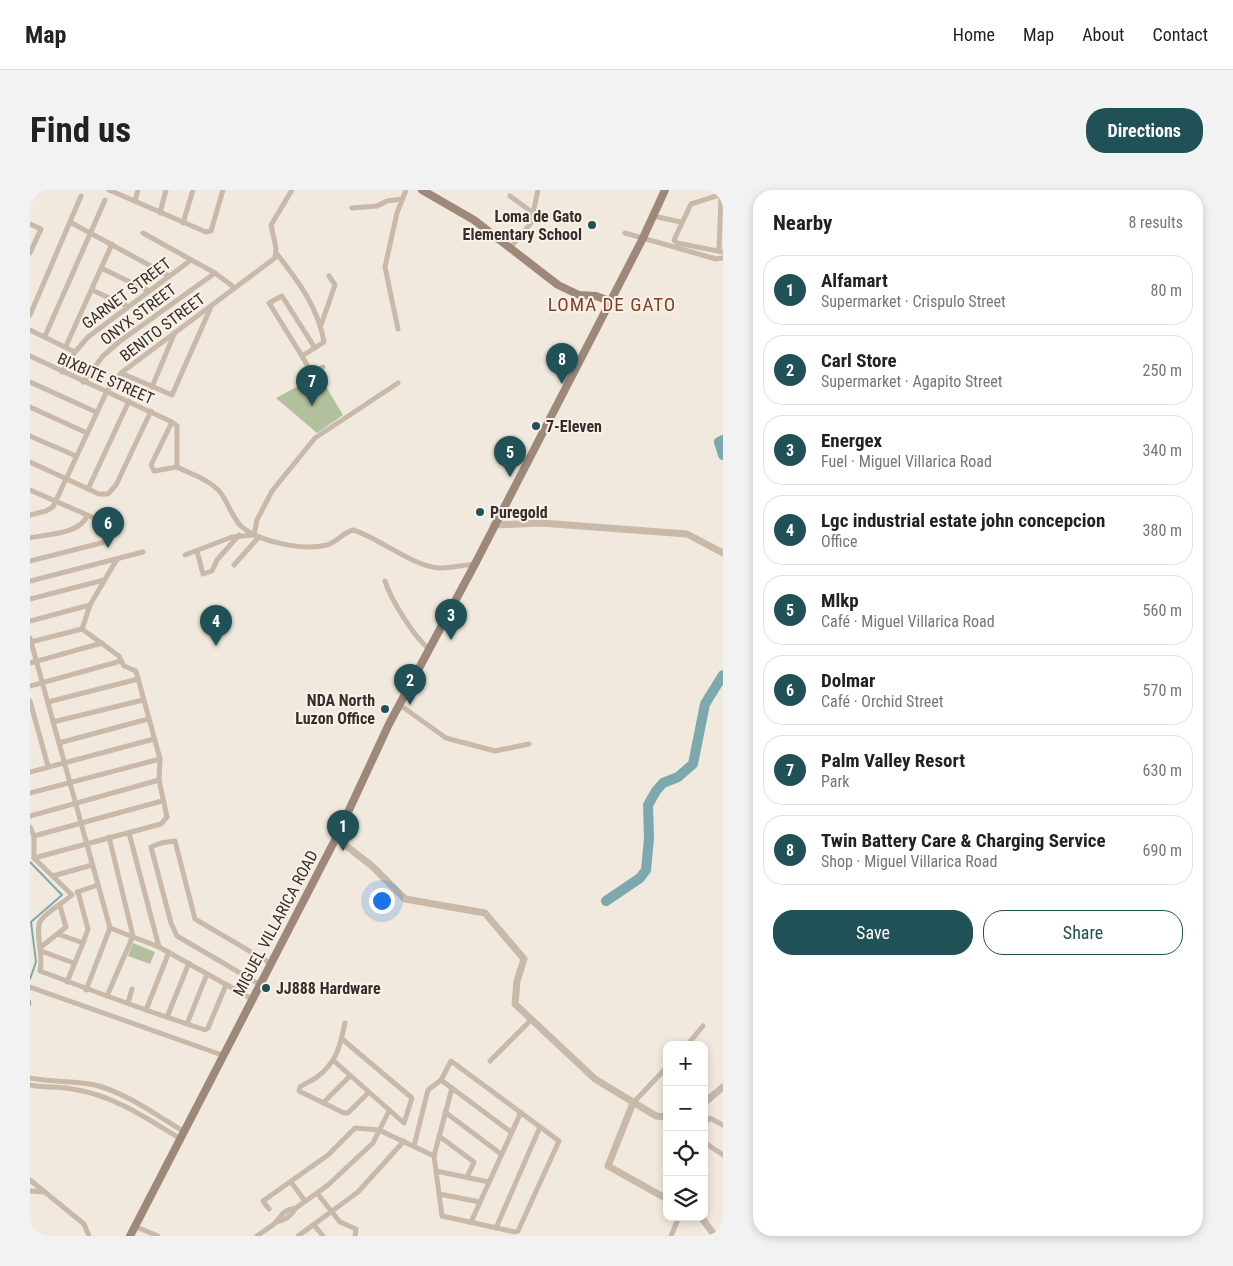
<!DOCTYPE html>
<meta charset="utf-8">
<style>
:root{--surface:#fff;--page:#f2f2f2;--text:#222;--muted:#767676;--line:#e0e0e0;--accent:#205157}
body{margin:0;font-family:"Roboto Condensed",sans-serif;background:var(--page);color:var(--text)}
.controls{position:absolute;right:15px;bottom:15px;display:grid;overflow:hidden;border-radius:10px;box-shadow:0 2px 8px #0003}
.controls button{width:45px;height:45px;display:grid;place-items:center;padding:0;border:0;border-bottom:1px solid var(--line);background:var(--surface);color:var(--text);font:25px sans-serif}
.you{position:absolute;left:351px;top:710px;width:18px;height:18px;margin:-12px;border:4px solid #fff;border-radius:50%;background:#1a73e8;box-shadow:0 0 0 8px #1a73e833}
.badge{display:grid;place-items:center;width:32px;height:32px;border-radius:50%;background:var(--accent);color:#fff;font-size:16px;font-weight:700}
.pin{position:absolute;translate:-50% -41px;filter:drop-shadow(0 1px 2px #0008)}
.pin::after{content:'';position:absolute;top:26px;width:18px;height:15px;background:inherit;clip-path:polygon(0 0,100% 0,50% 100%)}
.list{margin:0;padding:0;list-style:none}
h2{display:flex;justify-content:space-between;align-items:center;height:65px;margin:0;padding:0 20px;font-size:21px}
h2 small{font-size:16px;font-weight:400;color:var(--muted)}
.list li{display:grid;grid-template-columns:32px 1fr auto;gap:15px;align-items:center;box-sizing:border-box;height:70px;margin:0 10px 10px;padding:0 10px;border:1px solid var(--line);border-radius:20px}
.list b{display:block;font-size:19px;white-space:nowrap}
.list p{margin:0;font-size:16px;white-space:nowrap;color:var(--muted)}
.list em{font-size:16px;font-style:normal;color:var(--muted)}
.actions{display:flex;gap:10px;padding:15px 20px}
.actions a{flex:1;padding:11px 0;border:1px solid var(--accent);border-radius:20px;text-align:center;font-size:18px;color:var(--accent)}
.actions .main{background:var(--accent);color:#fff}
.icon{flex:none;width:28px;height:28px;fill:none;stroke:currentColor;stroke-width:2;stroke-linecap:round;stroke-linejoin:round}
.map{position:relative;flex:none;width:693px;height:1046px;overflow:hidden;border-radius:20px}
header{display:flex;align-items:center;gap:30px;box-sizing:border-box;height:70px;padding:0 25px;background:var(--surface);border-bottom:1px solid var(--line)}
header strong{font-size:24px}
nav{display:flex;gap:28px;margin-inline-start:auto;font-size:18px}
.intro{display:flex;align-items:center;justify-content:space-between;box-sizing:border-box;height:120px;padding:0 30px}
h1{margin:0;font-size:35px}
.button{padding:12px 22px;border-radius:20px;background:var(--accent);color:#fff;font-size:18px;font-weight:700}
main{display:flex;gap:30px;padding:0 30px}
aside{flex:1;background:var(--surface);border-radius:20px;box-shadow:0 2px 8px #0003}
.map>svg:first-child{display:block}
.green{fill:#b3c09d}
.lines{fill:none;stroke-linecap:round;stroke-linejoin:round}
.stream{stroke:#7da9ae;stroke-width:2}
.river{stroke:#7da9ae;stroke-width:10}
.minor{stroke:#c9b9a9;stroke-width:5}
.tertiary{stroke:#c9b9a9;stroke-width:7}
.secondary{stroke:#9d887a;stroke-width:8}
.poi-dot{fill:#205157;stroke:#f9f2e9;stroke-width:2}
.labels{text-anchor:middle;stroke-width:4;stroke-linejoin:round;paint-order:stroke}
.poi-label{font-size:16px;font-weight:bold;fill:#372e29;stroke:#f9f2e9;text-anchor:start}
.street-label{font-size:16px;fill:#372e29;stroke:#f9f2e9}
.quarter-label{font-size:19px;letter-spacing:1px;fill:#833f24;stroke:#f9f2e9}
</style>
<header>
<strong>Map</strong>
<nav><a>Home</a><a>Map</a><a>About</a><a>Contact</a></nav>
</header>
<div class="intro"><h1>Find us</h1><a class="button">Directions</a></div>
<main>
<div class="map">
<svg width="693" height="1046" viewBox="0 0 693 1046">
<rect width="100%" height="100%" fill="#f1e9dd"/>
<g class="green">
<path d="M289,185L313,225L287,243L246,208Z"/>
<path d="M103,753L125,762L120,774L98,766Z"/>
</g>
<g class="lines">
<g class="stream">
<path d="M0,672L32,705L1,732L6,772L0,789"/>
<path d="M0,811V815"/>
</g>
<g class="river">
<path d="M693,250L689,252L693,265"/>
<path d="M576,711L610,688L616,680L619,648L618,615L626,601L633,593L648,587L663,574L675,514L693,485"/>
</g>
<g class="minor">
<path d="M79,0L176,42L181,41L193,0"/>
<path d="M0,4L2,0"/>
<path d="M693,4L661,14L644,50L647,53L693,62"/>
<path d="M480,6L503,23"/>
<path d="M105,11L108,0"/>
<path d="M322,18L347,16L357,11L372,9"/>
<path d="M130,23L136,0"/>
<path d="M623,26L651,32"/>
<path d="M40,32L139,86"/>
<path d="M153,33L163,0"/>
<path d="M0,34L11,39L0,63"/>
<path d="M113,43L185,83L205,98"/>
<path d="M595,43L686,69L693,68"/>
<path d="M480,58L501,33L508,0"/>
<path d="M689,61L691,5"/>
<path d="M247,64C268,91 288,117 294,152L272,166L281,182L293,177"/>
<path d="M71,78L119,101"/>
<path d="M62,100L97,116"/>
<path d="M0,125L51,6"/>
<path d="M291,135L305,95L299,86"/>
<path d="M368,139L355,77L367,23L376,0"/>
<path d="M0,140L45,162"/>
<path d="M15,146L75,10"/>
<path d="M36,156L82,54"/>
<path d="M0,166L142,232L147,236V277L124,281L121,275L142,232"/>
<path d="M272,166L239,113L252,106L285,158"/>
<path d="M32,182L45,162L58,147L161,70"/>
<path d="M91,183L142,205L181,117"/>
<path d="M0,192L66,222"/>
<path d="M53,192L73,166L89,152L185,83"/>
<path d="M122,197L145,142"/>
<path d="M0,217L57,243"/>
<path d="M0,246L46,266"/>
<path d="M0,272L69,304H78L86,295L121,221"/>
<path d="M147,277C161,284 180,290 190,302C198,312 201,325 210,335C227,352 274,361 297,355C307,352 314,342 323,340C348,347 383,377 410,378C421,378 434,375 445,374"/>
<path d="M58,299L99,211"/>
<path d="M0,300L71,331L77,338L79,351L0,371"/>
<path d="M0,325L16,321L23,317L77,201L91,183L245,68L246,58L241,35L262,0"/>
<path d="M0,348C17,344 50,344 57,326"/>
<path d="M167,361L173,384L182,381L187,370L209,345"/>
<path d="M155,365L202,347L224,345L227,330L242,301L285,248L368,193"/>
<path d="M204,375L229,347"/>
<path d="M0,391L113,362"/>
<path d="M355,391C361,410 384,447 399,459"/>
<path d="M0,409L74,390"/>
<path d="M0,431L60,415"/>
<path d="M0,448L80,738L129,757L222,809"/>
<path d="M0,452L52,439"/>
<path d="M0,473L72,453"/>
<path d="M0,496L91,471"/>
<path d="M0,511L18,576"/>
<path d="M18,512L108,489"/>
<path d="M370,515L416,548L465,561L499,554"/>
<path d="M23,532L113,510"/>
<path d="M29,553L118,529"/>
<path d="M0,582L124,549"/>
<path d="M0,603L130,569"/>
<path d="M0,626L129,590"/>
<path d="M0,637L4,646V668L42,705C33,713 18,721 11,730C4,739 14,767 10,781L77,806"/>
<path d="M99,643L129,757"/>
<path d="M4,646L132,611"/>
<path d="M79,647L103,746L77,806L116,820L139,762"/>
<path d="M4,668L131,634L137,627L129,590L130,569L106,481L94,476L89,466L52,439L60,415L87,369"/>
<path d="M23,686L62,675"/>
<path d="M47,702L68,695"/>
<path d="M28,744L53,753L58,739L48,702"/>
<path d="M11,757L36,737L30,716"/>
<path d="M11,761L44,773"/>
<path d="M37,792L53,753"/>
<path d="M229,794L147,746L141,733L121,657L131,653L145,651L165,729L240,773"/>
<path d="M0,797L192,865"/>
<path d="M56,800L80,738"/>
<path d="M98,813L102,799"/>
<path d="M116,820L175,840L178,838L196,795"/>
<path d="M137,827L159,773"/>
<path d="M315,833C310,856 307,872 287,887C282,891 275,893 270,897L269,901L314,923H318L338,903"/>
<path d="M157,834L177,784"/>
<path d="M657,855L673,836"/>
<path d="M304,871L374,933L382,908L312,849"/>
<path d="M460,871L501,830"/>
<path d="M0,888C23,893 46,890 69,896C99,905 126,925 153,941"/>
<path d="M411,890L481,942"/>
<path d="M0,895C14,898 28,896 42,899C83,905 115,927 149,948"/>
<path d="M293,913L320,886"/>
<path d="M603,913L637,877"/>
<path d="M415,922L471,964"/>
<path d="M674,934L680,928L693,935"/>
<path d="M409,946L444,972L437,987"/>
<path d="M674,952L693,965"/>
<path d="M384,956L398,900L411,890L421,871L529,951L488,1041L485,1042L412,1026L404,966L422,898"/>
<path d="M406,981L459,992"/>
<path d="M0,990L54,1034L59,1046"/>
<path d="M261,992L275,1011"/>
<path d="M0,1001L14,1002"/>
<path d="M287,1003L310,1032L326,1039L325,1046"/>
<path d="M409,1004L450,1012"/>
<path d="M239,1019L233,1011L298,965L325,938L349,940L404,966"/>
<path d="M246,1032C255,1031 261,1026 266,1018L298,995L343,953L359,921"/>
<path d="M441,1032L491,922"/>
<path d="M284,1035L293,1046"/>
<path d="M104,1036L128,1046"/>
<path d="M466,1038L510,937"/>
<path d="M227,1046C232,1042 239,1038 244,1034C252,1026 252,1020 266,1018"/>
<path d="M268,1046L328,1002L374,951"/>
<path d="M641,1046L649,1027"/>
</g>
<g class="tertiary">
<path d="M464,335L511,333L657,344L693,363"/>
<path d="M306,648L342,676L375,709L455,723L494,769L487,791L485,814L565,889L626,926L637,927"/>
<path d="M603,913L578,976L637,1009"/>
<path d="M674,913L693,897"/>
<path d="M671,1027L685,1046"/>
<path d="M0,1045L3,1046"/>
</g>
<g class="secondary">
<path d="M392,0L444,30L528,95L549,105L566,106L579,111"/>
<path d="M100,1046L306,648L359,534L445,374L612,50L635,0"/>
</g>
</g>
<g class="poi-dot">
<circle cx="562" cy="35" r="5"/>
<circle cx="506" cy="236" r="5"/>
<circle cx="450" cy="322" r="5"/>
<circle cx="355" cy="519" r="5"/>
<circle cx="236" cy="798" r="5"/>
</g>
<g class="labels">
<g class="poi-label">
<text x="552" y="32" text-anchor="end">Loma de Gato<tspan x="552" dy="18">Elementary School</tspan></text>
<text x="516" y="242">7-Eleven</text>
<text x="460" y="328">Puregold</text>
<text x="345" y="516" text-anchor="end">NDA North<tspan x="345" dy="18">Luzon Office</tspan></text>
<text x="246" y="804">JJ888 Hardware</text>
</g>
<g class="street-label">
<text transform="translate(96 103) rotate(-37)" y="6">GARNET STREET</text>
<text transform="translate(108 124) rotate(-37)" y="6">ONYX STREET</text>
<text transform="translate(132 137) rotate(-37)" y="6">BENITO STREET</text>
<text transform="translate(76 188) rotate(24)" y="6">BIXBITE STREET</text>
<text transform="translate(245 733) rotate(-62)" y="6">MIGUEL VILLARICA ROAD</text>
</g>
<g class="quarter-label">
<text x="582" y="121">LOMA DE GATO</text>
</g>
</g>
</svg>
<div class="controls">
<button>+</button>
<button>−</button>
<button><svg class="icon" aria-label="locate" viewBox="0 0 24 24"><circle cx="12" cy="12" r="6"/><path d="M12 2v4M12 18v4M2 12h4M18 12h4"/></svg></button>
<button><svg class="icon" aria-label="layers" viewBox="0 0 24 24"><path d="M12 4l9 5-9 5-9-5zM3 14l9 5 9-5"/></svg></button>
</div>
<div class="you"></div>
<div class="pin badge" style="left:313px;top:661px">1</div>
<div class="pin badge" style="left:380px;top:515px">2</div>
<div class="pin badge" style="left:421px;top:450px">3</div>
<div class="pin badge" style="left:186px;top:456px">4</div>
<div class="pin badge" style="left:480px;top:287px">5</div>
<div class="pin badge" style="left:78px;top:358px">6</div>
<div class="pin badge" style="left:282px;top:216px">7</div>
<div class="pin badge" style="left:532px;top:194px">8</div>
</div>
<aside>
<h2>Nearby<small>8 results</small></h2>
<ul class="list">
<li><span class="badge">1</span><div><b>Alfamart</b><p>Supermarket · Crispulo Street</p></div><em>80 m</em></li>
<li><span class="badge">2</span><div><b>Carl Store</b><p>Supermarket · Agapito Street</p></div><em>250 m</em></li>
<li><span class="badge">3</span><div><b>Energex</b><p>Fuel · Miguel Villarica Road</p></div><em>340 m</em></li>
<li><span class="badge">4</span><div><b>Lgc industrial estate john concepcion</b><p>Office</p></div><em>380 m</em></li>
<li><span class="badge">5</span><div><b>Mlkp</b><p>Café · Miguel Villarica Road</p></div><em>560 m</em></li>
<li><span class="badge">6</span><div><b>Dolmar</b><p>Café · Orchid Street</p></div><em>570 m</em></li>
<li><span class="badge">7</span><div><b>Palm Valley Resort</b><p>Park</p></div><em>630 m</em></li>
<li><span class="badge">8</span><div><b>Twin Battery Care &amp; Charging Service</b><p>Shop · Miguel Villarica Road</p></div><em>690 m</em></li>
</ul>
<div class="actions"><a class="main">Save</a><a>Share</a></div>
</aside>
</main>
